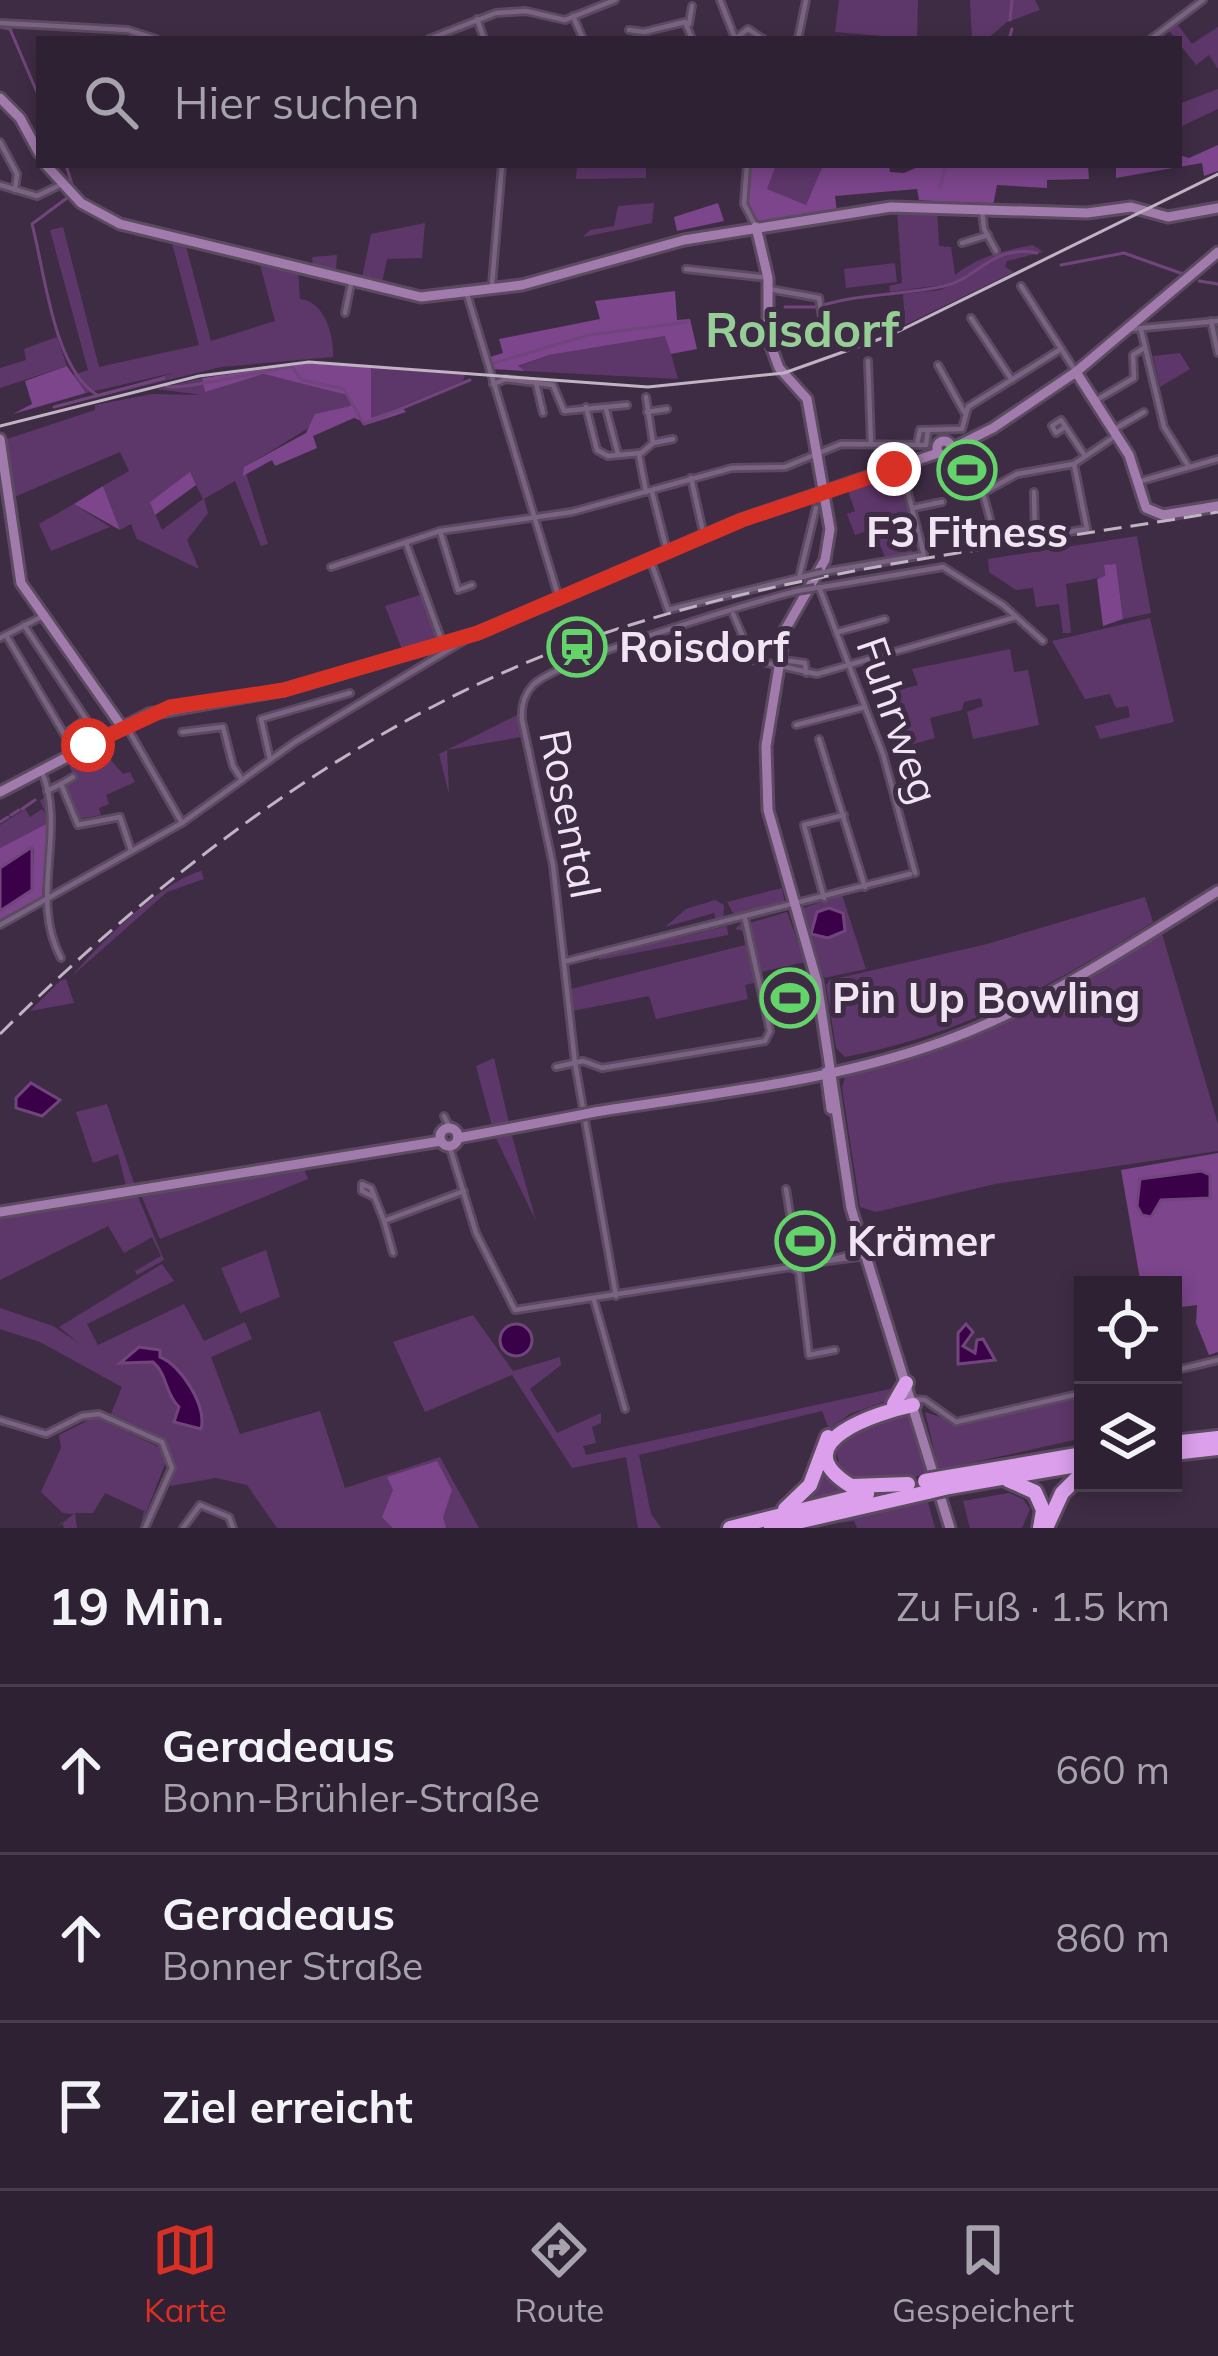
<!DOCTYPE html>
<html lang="de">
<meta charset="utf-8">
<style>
:root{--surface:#2e2133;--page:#36293b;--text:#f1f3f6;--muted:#a7a3ac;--line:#493e4e;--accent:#d93025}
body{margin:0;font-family:Mulish,sans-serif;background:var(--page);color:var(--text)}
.controls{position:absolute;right:36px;bottom:36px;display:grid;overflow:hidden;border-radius:0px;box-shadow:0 6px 18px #0003}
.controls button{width:108px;height:108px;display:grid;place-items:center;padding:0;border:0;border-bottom:3px solid var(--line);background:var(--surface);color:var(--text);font:60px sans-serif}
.stop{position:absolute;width:36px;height:36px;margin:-27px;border:9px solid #d93025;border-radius:50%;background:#fff}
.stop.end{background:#d93025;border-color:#fff;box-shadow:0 3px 12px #0008}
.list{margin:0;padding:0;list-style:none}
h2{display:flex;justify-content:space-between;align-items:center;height:156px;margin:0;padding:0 48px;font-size:51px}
h2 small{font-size:39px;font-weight:400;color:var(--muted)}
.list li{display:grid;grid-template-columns:78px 1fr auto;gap:36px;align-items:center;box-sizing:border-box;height:168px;padding:0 48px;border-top:3px solid var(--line)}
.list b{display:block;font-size:45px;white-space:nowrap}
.list p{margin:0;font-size:39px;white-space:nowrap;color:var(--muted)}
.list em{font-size:39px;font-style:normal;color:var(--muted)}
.icon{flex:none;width:66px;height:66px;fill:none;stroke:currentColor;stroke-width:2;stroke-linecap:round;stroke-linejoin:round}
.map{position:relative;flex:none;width:1218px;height:1528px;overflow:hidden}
.search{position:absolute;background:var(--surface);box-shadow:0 6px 18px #0003;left:36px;right:36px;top:36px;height:132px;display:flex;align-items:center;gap:30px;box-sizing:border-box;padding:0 42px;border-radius:0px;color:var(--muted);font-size:45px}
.sheet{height:660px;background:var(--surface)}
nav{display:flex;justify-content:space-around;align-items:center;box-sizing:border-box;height:168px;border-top:3px solid var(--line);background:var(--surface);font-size:33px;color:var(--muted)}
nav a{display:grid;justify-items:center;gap:6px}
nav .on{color:var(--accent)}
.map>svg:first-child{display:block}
.green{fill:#5e376a;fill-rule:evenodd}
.forest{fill:#7c458c;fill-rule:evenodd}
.water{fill:#3a0048;stroke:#71457c;stroke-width:3}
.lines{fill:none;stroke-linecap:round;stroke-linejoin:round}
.stream{stroke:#71457c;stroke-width:3}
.street-casing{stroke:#5b4a60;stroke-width:10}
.secondary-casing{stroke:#5b4a60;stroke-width:15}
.highway-casing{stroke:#5b4a60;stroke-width:20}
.street{stroke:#7a6282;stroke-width:4.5}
.secondary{stroke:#a27bad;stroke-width:9}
.highway{stroke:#db9fec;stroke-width:14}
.tram{stroke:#c0b3c4;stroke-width:3}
.rail{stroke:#c0b3c4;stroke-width:3;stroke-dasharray:18 9;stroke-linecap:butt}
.street-bridge-casing{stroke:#5b4a60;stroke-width:10;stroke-linecap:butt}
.secondary-bridge-casing{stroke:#5b4a60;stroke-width:15;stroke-linecap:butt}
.highway-bridge-casing{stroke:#5b4a60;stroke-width:20;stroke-linecap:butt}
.street-bridge{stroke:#7a6282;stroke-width:4.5}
.secondary-bridge{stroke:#a27bad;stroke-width:9}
.highway-bridge{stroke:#db9fec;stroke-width:14}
.route{stroke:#d93025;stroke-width:15}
.labels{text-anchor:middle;stroke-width:10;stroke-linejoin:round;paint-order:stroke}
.poi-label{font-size:42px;font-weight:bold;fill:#f1e5f4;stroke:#3e2c44;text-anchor:start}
.street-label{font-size:42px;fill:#f1e5f4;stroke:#3e2c44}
.quarter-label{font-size:48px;font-weight:bold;fill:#95cf96;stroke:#3e2c44}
</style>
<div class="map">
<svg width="1218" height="1528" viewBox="0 0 1218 1528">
<rect width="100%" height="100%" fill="#3e2c44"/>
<g class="green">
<path d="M839,0H918L917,39L835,32Z"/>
<path d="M970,0H1035L1040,10L1007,22L987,39H972Z"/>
<path d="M1175,21L1192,44L1218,27V69L1209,55L1196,65L1167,28Z"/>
<path d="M1218,89V109L1180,127L1179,104Z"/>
<path d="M577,165H646V178L576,179Z"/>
<path d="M776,165H823L806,205L766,189Z"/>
<path d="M654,203L652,223L583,237L590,230L614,226L618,206Z"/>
<path d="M937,208L939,246L951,247L955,275C979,256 1003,251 1033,245L1043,252L1007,261L1005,267L1014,272L905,325L903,294L940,290L955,283L890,292L889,286L902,283L897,210Z"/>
<path d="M425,223L422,258L387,259L381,288L275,258L313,265L312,257L337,255L336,270L362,278L371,234Z"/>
<path d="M63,227L99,367L199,345L172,243L186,246L211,341L275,321L260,265L203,249L298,270L300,299C324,301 334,334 333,357L221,367L54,408L177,372L86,393L71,376L88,370L50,230Z"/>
<path d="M895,263L897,282L846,288L844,269Z"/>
<path d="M666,336L678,379L525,371L517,367L549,355Z"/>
<path d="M57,337L67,366L0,388V368L26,360L24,349Z"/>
<path d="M1180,353L1190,369L1160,387L1153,356Z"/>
<path d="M371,367L465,375L463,381L371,419Z"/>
<path d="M262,374L348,394L352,406C313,422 282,446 244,467L268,544L261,546L235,481L204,499L208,513L187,540L199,569L137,539L131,524L120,530L103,486L129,471L120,452L12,498L4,440L95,410V405L152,394L203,395L156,389L202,378L205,391ZM190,473L203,499L162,530L150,502Z"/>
<path d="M896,473L913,518L903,522L913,555L886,559L873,529L855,535L847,514L855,511L847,488Z"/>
<path d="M74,504L110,527L51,551L39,524Z"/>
<path d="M1137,536L1151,613L1123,619L1116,564L1104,566L1105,577L1066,584L1071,633H1063L1059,604L1036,607L1033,588L1016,590L989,572L988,559Z"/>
<path d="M423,594L441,641L403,652L385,606Z"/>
<path d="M1150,618L1174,722L1100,739L1095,726L1130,717L1128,706L1116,708L1110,694L1085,699L1052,641Z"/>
<path d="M1010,649L1014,672L1028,670L1039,725L973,739L967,712L983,706L981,698L964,702L962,710L930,718L935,738L907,746L891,692L918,685L912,669Z"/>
<path d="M517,715L521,737L447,750L449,794L439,754Z"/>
<path d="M89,747L95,764L109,758L123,774L130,772L135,782L106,795L109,804L99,808L101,815L79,819L64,785L74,778L67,758Z"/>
<path d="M46,796L48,823L0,848V825L25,809L30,817L42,809L46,814L40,801Z"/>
<path d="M201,871L204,879L167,892L72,976C99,944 162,881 201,871Z"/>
<path d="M782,888L785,904L736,918L727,902Z"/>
<path d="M842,895L866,969L824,978L800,909Z"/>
<path d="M1145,897L1153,922C1055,985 960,1035 845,1057L836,1048L826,985L830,980L987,944Z"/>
<path d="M715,900L724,905L723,921L717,923L714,913L665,927L686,909Z"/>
<path d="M787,912L805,962L761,972L750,923Z"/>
<path d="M741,923L758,982L745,985L748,999L656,1019L649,996L572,1011L571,989L745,945L743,931L735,929Z"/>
<path d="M727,926L728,935L599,960V957Z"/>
<path d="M1162,934L1218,1124V1151L995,1184L876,1212L860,1207L842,1088L845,1077L1012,1018Z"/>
<path d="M66,979L74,1003L30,1011L60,981Z"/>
<path d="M494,1058L509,1123L492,1126L476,1066Z"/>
<path d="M107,1104L135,1186L0,1208L126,1186L118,1154L93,1163L76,1112Z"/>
<path d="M510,1129L536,1221L493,1132Z"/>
<path d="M303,1166L308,1179L160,1239L140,1193Z"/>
<path d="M137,1194L164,1260L137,1275L135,1271L161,1256L152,1237L124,1253L108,1226L0,1280V1215Z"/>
<path d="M266,1250L280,1297L240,1313L221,1268Z"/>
<path d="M162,1264L174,1281L87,1324L98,1345L184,1304L204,1341L245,1322L252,1339L211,1357L240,1434L320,1411L345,1488L440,1457L479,1528H277L247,1485L216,1478L170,1486C186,1439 148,1431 111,1414L122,1387L40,1342L0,1329V1308L53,1326L80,1344L59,1327Z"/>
<path d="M473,1315L513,1371L560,1357L561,1365L530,1389L557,1433L601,1413V1423L592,1427L596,1443L583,1446L586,1455L899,1387L897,1397L850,1414L829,1429L822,1411L639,1455L651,1514L661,1528H638L626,1457L572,1468L512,1375L425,1412L393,1342Z"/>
<path d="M1076,1397L1083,1438L939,1470L925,1412L961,1424Z"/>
<path d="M907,1412L929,1474L873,1485L846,1480L833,1462L839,1461L834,1446L841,1433Z"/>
<path d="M95,1417L161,1448L167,1459L140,1528L144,1511L105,1493L93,1513H75L77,1528H64L62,1522L56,1528L74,1514L63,1513L41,1492L61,1448L59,1435Z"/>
<path d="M825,1464L857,1490L795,1506Z"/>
<path d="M1009,1493L1023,1499L1030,1509L1022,1528H970L963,1501Z"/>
<path d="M927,1499L935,1528H857L854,1521L797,1528Z"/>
</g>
<g class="forest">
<path d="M1218,145V171L1204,176L1202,163L1116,178V165H1179V155L1189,158Z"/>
<path d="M750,165H776L767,189L806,205L823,165H889L890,172L904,173L922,165H1109L1088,166L1089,179L1047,180V188L997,185L993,206L919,200L917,189L835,196L837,212L757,223L747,201Z"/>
<path d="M718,203L724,221L677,231L674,217Z"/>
<path d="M675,291L677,320L690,319L697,349L671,354L665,336L549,355L518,366L525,371L491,369L487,358L503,353L499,339L600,319L595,301Z"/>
<path d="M308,363L371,367V418L402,407L406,412L369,424L354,418L313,436L317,448L275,466L272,460L243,476L244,467L306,433L315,414L351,406L348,395L263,374L205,392L202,378Z"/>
<path d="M67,366L86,393L13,414L32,404L25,381Z"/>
<path d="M190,472L196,485L155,515L150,502Z"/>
<path d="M103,486L120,530L74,504Z"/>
<path d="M1116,564L1123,619L1103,626L1097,579L1105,576L1104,565Z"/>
<path d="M48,823L42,896L0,923V911L32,890L34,849L0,868V848Z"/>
<path d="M1218,1153V1352L1209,1355L1196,1323L1197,1305L1173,1308V1285H1141L1121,1170ZM1201,1171L1189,1199L1160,1200L1140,1180Z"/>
<path d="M437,1461L452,1490L443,1517L446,1528H393L382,1517L393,1490L387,1477Z"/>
</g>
<g class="water">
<path d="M32,847V890L0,911V868Z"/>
<path d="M829,908L843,913L845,931L828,938L811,934L817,912Z"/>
<path d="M31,1083L60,1100L42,1116L16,1108V1098Z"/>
<path d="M1201,1171L1210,1175V1198L1161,1200L1151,1217L1142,1215L1137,1206L1140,1179Z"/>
<path d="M966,1324L973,1332L963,1346L975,1353L977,1340L983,1339L995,1360L958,1364V1333Z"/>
<circle cx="516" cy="1340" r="16"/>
<path d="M139,1347L160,1350V1357C181,1365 207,1406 201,1429L174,1422L179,1407C164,1392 168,1375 153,1362L120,1363Z"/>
</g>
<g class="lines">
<g class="stream">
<path d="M1010,20L1012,0"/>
<path d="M0,27L10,29L39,97"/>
<path d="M1009,39L1012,29"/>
<path d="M66,165L74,191"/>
<path d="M940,187L946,165"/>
<path d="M67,198L32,224C45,272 53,368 97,395"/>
<path d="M1061,265L1124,253L1183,274"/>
<path d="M1199,281L1218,284"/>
<path d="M823,305C864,293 904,295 944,286C978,279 991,244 1037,253"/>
<path d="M785,307H817"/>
<path d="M494,363L589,335L688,322"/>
<path d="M166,386C176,392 269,369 292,367L302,380L344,389L364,424L470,380"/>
<path d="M54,407L164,378"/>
<path d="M22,809L35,800"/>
<path d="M11,815L19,810"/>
<path d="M0,822L8,817"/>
</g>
<defs>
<g id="street">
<path d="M720,0L735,38"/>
<path d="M573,16L583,39"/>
<path d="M477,19L484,39"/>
<path d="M0,23L128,30L156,39"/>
<path d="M689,24L692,6"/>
<path d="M629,30L644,32L685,22L692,39"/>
<path d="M429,39L496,13L526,11L565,20L615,0"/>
<path d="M735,39L748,29L763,39"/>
<path d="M798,39L806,0"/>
<path d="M1151,39L1203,0"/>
<path d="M0,142L17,174L15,190"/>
<path d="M747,165L744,204L756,227"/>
<path d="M0,185L37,196L60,185"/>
<path d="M982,209L984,229L996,251"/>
<path d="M962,243L988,235"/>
<path d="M686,269L768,278"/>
<path d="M492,285L502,165"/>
<path d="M1021,286L1076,372"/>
<path d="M769,289L819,298L826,343"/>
<path d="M466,291L558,595"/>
<path d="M345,313L351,284"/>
<path d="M971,318L1012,380"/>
<path d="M1211,321L1218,353"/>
<path d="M1132,329L1218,321"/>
<path d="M1141,330L1164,427L1189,467"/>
<path d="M868,361L871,444"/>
<path d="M938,365L964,412"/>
<path d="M536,383L543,413"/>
<path d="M493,384L506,379L553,385L564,411L627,405"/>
<path d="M1095,401L1134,378L1133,355L1144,348"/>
<path d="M586,407L597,450L608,456L640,453"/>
<path d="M606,409L618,454"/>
<path d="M647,412L667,409"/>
<path d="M1065,427L1056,433L1052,426L1061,420L1085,456"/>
<path d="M1113,430L1144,412"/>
<path d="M653,443L673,439"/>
<path d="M917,444L920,430L962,429L968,407L1061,349"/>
<path d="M691,478L704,536"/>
<path d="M1138,482L1218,459"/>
<path d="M646,492L639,455L653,443L646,397"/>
<path d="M652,492L667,551"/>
<path d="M1034,492L1035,537L1087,529L1074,464"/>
<path d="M913,508L942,502"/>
<path d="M991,523L983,493L1017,474L1074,464L1117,435"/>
<path d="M440,531L458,590L472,585"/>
<path d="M406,543L443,644"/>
<path d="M650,559L668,610L806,576"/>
<path d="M331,567L440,531L572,512L732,468L785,467L841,444L926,445L928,430"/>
<path d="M823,572L924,555L901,466"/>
<path d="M799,578L816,508"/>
<path d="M819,587L883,754L915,873"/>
<path d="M817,588L943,567L1003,605L1043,641"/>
<path d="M733,614L753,660L817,674L1016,617"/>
<path d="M24,625L86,719L65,734"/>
<path d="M838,632L885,619"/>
<path d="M6,635L74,751"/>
<path d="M0,638L41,617"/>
<path d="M790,661L805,663L806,673"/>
<path d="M796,725L865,707"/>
<path d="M128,729L182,823"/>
<path d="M182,732L223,727L233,766L242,780"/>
<path d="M819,739L865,887"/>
<path d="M270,759L261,719L350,693"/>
<path d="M41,770C68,829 28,898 61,958"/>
<path d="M61,784L73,777"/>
<path d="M47,791L61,784L78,825L120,817L131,850"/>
<path d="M824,898L804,825L844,815"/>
<path d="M0,925L182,823L295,742L465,640"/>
<path d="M567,961L910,874"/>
<path d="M556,1067L583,1061L602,1068L765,1041L770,1031L745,919"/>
<path d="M444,1116L450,1128"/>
<path d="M449,1145L476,1233L515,1310L791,1267L799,1272"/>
<path d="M786,1189L797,1258L791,1267"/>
<path d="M374,1197L362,1191V1184L371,1188L384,1221L464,1191"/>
<path d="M384,1221L393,1253"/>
<path d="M797,1258L805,1264L865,1256"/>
<path d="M834,1259L863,1251"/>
<path d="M799,1272L809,1355L835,1350"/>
<path d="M616,1296L575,1063L553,865L522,720C521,707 523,696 533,685C557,660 755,602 797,591"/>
<path d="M594,1300L625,1409"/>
<path d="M1173,1371L1218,1360"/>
<path d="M911,1399L925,1400L956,1422L1083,1393"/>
<path d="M0,1420L46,1434L82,1416L99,1414L162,1442L172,1468L145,1528"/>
<path d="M183,1528L200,1505L229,1517L233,1528"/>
</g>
<g id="secondary">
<path d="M0,98L20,118L39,153"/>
<path d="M46,165L81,203L120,224L421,297L522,285L684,240L891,207L1087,213L1131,207L1168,217L1218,208"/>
<path d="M756,227L768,278V338L779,368L807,399L830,529L825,560L785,630L766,746L768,810L817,982L851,1208L950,1528"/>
<path d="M1076,372L1129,455L1146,508L1163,515L1218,506"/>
<path d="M0,439L21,583L122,727"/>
<circle cx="944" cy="448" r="7"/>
<path d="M951,449L993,428L1076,372L1218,252"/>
<path d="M0,792L149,714L284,690L478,633L741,520L938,453"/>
<path d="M826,1072L831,1109"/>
<path d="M595,1112C706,1094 820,1083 927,1047C1031,1013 1126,948 1218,891"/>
<circle cx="449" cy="1137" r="9"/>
<path d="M458,1138L575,1116"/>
<path d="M0,1212L441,1141"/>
</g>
<g id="highway">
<path d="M894,1404L906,1383"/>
<path d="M1173,1443L1218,1438"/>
<path d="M1173,1453L1218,1448"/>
<path d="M948,1477L1083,1454"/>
<path d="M1008,1480L1035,1492L1043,1510L1040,1528"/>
<path d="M908,1484L851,1486C779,1442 881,1412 913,1405"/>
<path d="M949,1487L1083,1464"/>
<path d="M785,1509L810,1485L828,1437"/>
<path d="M730,1528L867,1494"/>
<path d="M771,1528L928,1492"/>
<path d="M1046,1528L1062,1493L1083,1472"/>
</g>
</defs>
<use href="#street" class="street-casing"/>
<use href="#secondary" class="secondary-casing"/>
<use href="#highway" class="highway-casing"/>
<use href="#street" class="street"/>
<use href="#secondary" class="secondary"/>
<use href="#highway" class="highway"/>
<path class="tram" d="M0,426L199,376L309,362L648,387L784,373L891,335L1218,174"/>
<path class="rail" d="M0,1034C171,865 371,712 602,634C800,568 1013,547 1218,512"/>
<defs>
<g id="street-bridge">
<path d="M806,576L823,572"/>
<path d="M797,591L815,588"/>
</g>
<path id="secondary-bridge" d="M575,1116L595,1112"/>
<g id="highway-bridge">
<path d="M925,1481L948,1477"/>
<path d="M928,1492L949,1487"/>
</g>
</defs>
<use href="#street-bridge" class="street-bridge-casing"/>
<use href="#secondary-bridge" class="secondary-bridge-casing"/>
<use href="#highway-bridge" class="highway-bridge-casing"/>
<use href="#street-bridge" class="street-bridge"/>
<use href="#secondary-bridge" class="secondary-bridge"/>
<use href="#highway-bridge" class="highway-bridge"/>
</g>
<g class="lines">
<path class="route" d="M88,745L170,707L284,690L478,633L742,520L894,469"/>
</g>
<defs>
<symbol id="stadium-ring" viewBox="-11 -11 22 22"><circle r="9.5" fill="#3e2c44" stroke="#62d469" stroke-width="1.5"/><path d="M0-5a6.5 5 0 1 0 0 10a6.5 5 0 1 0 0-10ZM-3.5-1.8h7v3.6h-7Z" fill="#62d469"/></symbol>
<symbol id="station-ring" viewBox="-11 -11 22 22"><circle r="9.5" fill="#3e2c44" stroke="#62d469" stroke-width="1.5"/><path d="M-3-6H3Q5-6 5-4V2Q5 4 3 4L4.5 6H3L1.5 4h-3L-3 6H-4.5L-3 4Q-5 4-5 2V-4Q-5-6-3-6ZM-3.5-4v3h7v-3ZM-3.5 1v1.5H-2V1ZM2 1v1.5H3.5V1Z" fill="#62d469"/></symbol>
</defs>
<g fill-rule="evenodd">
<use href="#stadium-ring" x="934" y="437" width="66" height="66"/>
<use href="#station-ring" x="544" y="614" width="66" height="66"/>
<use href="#stadium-ring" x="757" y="965" width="66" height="66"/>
<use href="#stadium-ring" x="772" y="1208" width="66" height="66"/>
</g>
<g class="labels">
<g class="poi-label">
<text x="967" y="547" text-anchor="middle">F3 Fitness</text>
<text x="619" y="662">Roisdorf</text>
<text x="832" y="1013">Pin Up Bowling</text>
<text x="847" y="1256">Krämer</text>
</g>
<g class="street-label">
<text transform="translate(898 720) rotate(71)" y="15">Fuhrweg</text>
<text transform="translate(570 814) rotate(79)" y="15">Rosental</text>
</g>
<g class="quarter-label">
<text x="802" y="347">Roisdorf</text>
</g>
</g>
</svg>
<div class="controls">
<button><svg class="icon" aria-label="locate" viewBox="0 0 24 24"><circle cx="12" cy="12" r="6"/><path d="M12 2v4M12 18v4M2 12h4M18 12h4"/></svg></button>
<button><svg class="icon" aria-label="layers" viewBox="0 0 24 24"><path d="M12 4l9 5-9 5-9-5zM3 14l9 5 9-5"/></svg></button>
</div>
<div class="stop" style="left:88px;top:745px"></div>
<div class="stop end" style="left:894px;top:469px"></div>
<div class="search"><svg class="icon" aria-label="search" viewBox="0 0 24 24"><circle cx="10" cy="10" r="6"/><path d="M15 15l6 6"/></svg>Hier suchen</div>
</div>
<section class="sheet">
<h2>19 Min.<small>Zu Fuß · 1.5 km</small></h2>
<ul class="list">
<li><svg class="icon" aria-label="ahead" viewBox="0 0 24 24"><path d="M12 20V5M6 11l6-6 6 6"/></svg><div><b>Geradeaus</b><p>Bonn-Brühler-Straße</p></div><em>660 m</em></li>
<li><svg class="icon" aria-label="ahead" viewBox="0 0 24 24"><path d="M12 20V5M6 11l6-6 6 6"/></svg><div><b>Geradeaus</b><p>Bonner Straße</p></div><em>860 m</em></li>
<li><svg class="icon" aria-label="arrive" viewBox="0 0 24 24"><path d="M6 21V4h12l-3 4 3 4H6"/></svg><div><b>Ziel erreicht</b></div></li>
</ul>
</section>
<nav>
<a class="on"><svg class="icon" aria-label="map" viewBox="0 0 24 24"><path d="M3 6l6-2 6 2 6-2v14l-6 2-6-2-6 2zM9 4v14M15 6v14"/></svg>Karte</a>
<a><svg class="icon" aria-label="directions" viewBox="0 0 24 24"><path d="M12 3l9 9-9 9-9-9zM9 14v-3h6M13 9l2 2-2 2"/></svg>Route</a>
<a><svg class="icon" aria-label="saved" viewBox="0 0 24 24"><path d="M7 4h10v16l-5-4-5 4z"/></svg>Gespeichert</a>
</nav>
